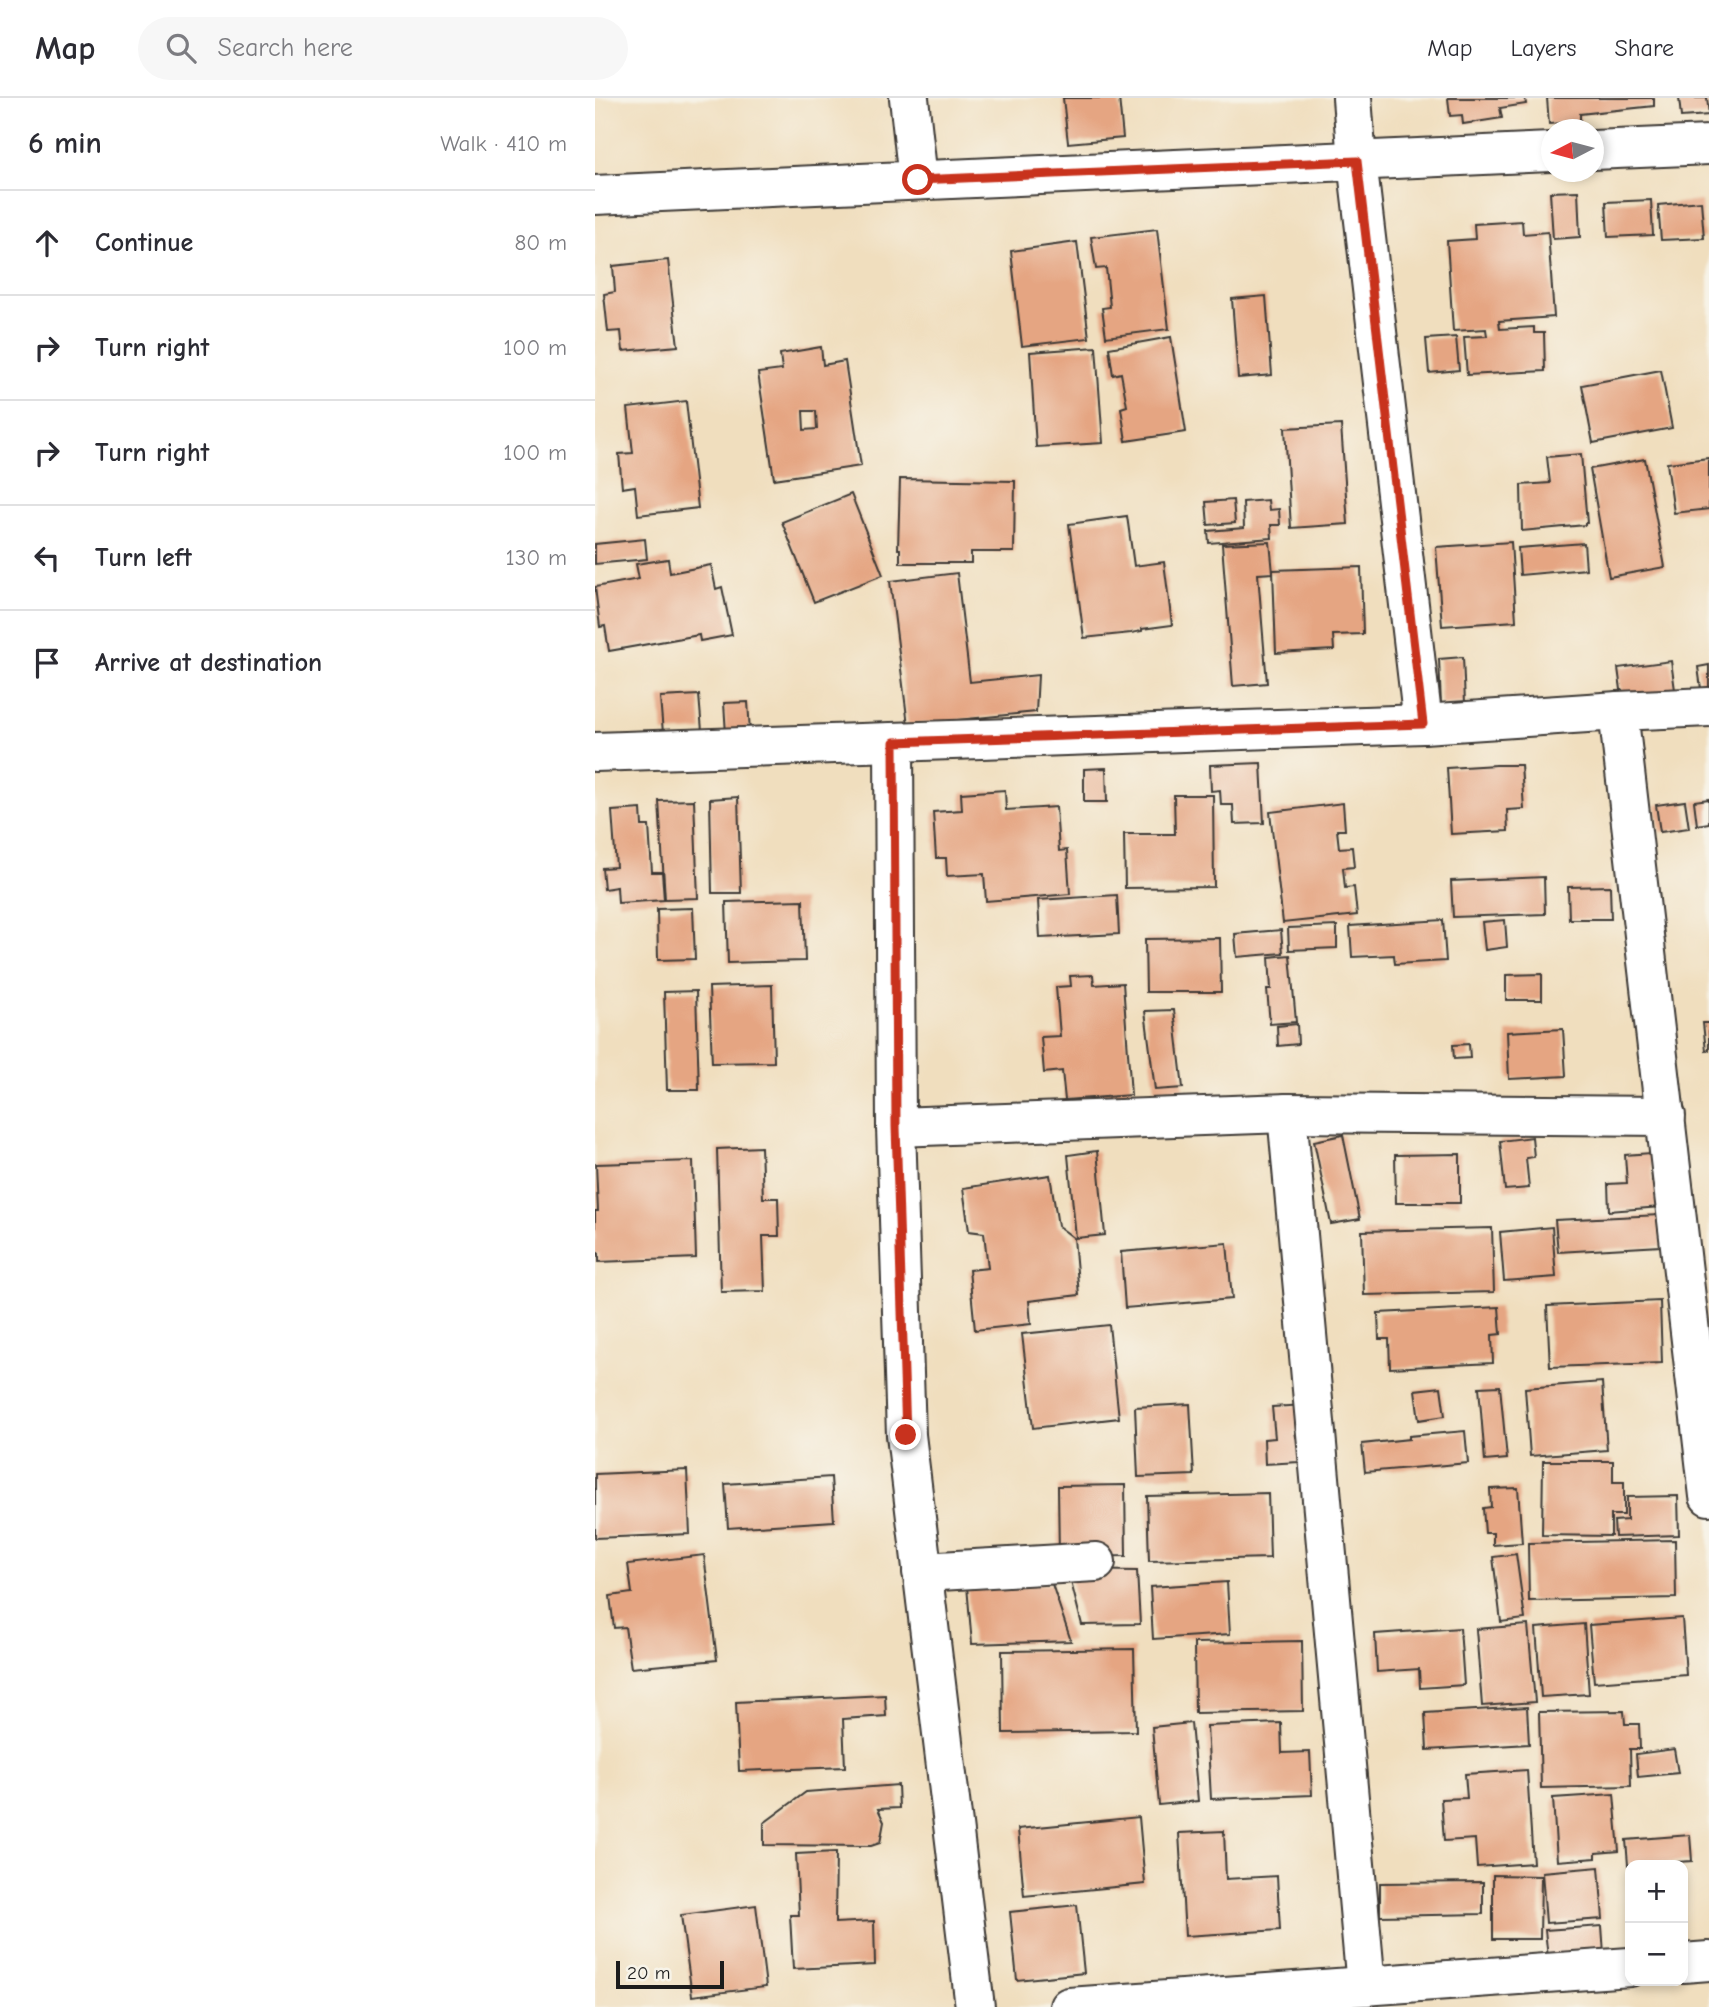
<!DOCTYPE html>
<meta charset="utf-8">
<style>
:root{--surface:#fff;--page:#f7f7f7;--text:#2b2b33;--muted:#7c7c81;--line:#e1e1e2}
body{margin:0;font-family:"Comic Neue",sans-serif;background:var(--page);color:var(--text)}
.controls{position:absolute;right:21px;bottom:21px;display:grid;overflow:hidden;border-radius:14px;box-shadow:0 4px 10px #0003}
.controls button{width:63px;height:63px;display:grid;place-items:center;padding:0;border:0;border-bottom:2px solid var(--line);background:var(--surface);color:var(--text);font:35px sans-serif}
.compass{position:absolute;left:946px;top:21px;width:63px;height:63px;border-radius:50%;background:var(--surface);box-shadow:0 4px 10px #0003;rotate:264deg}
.scale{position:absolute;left:21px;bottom:18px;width:108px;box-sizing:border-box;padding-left:7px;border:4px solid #1c1c1c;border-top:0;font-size:19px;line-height:24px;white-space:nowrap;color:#1c1c1c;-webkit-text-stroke:5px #f7f3e8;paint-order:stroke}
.stop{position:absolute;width:21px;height:21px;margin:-16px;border:5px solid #c8321e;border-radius:50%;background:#fff}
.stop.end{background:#c8321e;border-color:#fff;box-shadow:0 2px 7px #0008}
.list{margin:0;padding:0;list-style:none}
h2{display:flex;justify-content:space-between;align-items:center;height:91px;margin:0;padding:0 28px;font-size:30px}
h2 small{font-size:23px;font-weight:400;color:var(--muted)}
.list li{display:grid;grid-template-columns:46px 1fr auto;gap:21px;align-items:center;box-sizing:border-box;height:105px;padding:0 28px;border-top:2px solid var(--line)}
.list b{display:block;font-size:26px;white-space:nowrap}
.list em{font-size:23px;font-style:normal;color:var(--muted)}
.icon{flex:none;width:38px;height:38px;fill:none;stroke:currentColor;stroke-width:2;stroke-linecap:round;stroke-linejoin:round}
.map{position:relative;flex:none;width:1114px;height:1909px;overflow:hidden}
header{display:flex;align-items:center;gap:42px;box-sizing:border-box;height:98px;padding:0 35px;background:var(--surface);border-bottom:2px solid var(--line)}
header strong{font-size:33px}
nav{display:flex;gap:38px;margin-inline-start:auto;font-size:24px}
.search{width:490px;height:63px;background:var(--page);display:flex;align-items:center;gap:18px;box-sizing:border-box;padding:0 24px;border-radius:38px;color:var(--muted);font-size:26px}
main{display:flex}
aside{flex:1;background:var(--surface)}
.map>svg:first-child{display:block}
.building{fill:#e5a582;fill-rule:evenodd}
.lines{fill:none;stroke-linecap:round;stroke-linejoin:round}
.street-casing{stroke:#3c3934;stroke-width:42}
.street{stroke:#fff;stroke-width:38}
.route{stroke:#c8321e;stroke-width:9}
</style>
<header>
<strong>Map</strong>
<div class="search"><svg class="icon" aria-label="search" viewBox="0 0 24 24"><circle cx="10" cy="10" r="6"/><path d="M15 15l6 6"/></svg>Search here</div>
<nav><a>Map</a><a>Layers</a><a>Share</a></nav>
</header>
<main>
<aside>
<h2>6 min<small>Walk · 410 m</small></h2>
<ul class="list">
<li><svg class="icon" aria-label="ahead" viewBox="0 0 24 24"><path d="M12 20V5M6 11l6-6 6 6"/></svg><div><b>Continue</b></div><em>80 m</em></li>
<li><svg class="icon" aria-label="right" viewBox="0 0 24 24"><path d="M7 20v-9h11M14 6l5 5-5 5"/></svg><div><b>Turn right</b></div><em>100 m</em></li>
<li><svg class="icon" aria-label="right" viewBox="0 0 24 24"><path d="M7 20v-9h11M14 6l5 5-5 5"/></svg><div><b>Turn right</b></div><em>100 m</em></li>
<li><svg class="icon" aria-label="left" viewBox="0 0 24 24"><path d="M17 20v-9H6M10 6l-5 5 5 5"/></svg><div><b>Turn left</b></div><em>130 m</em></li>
<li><svg class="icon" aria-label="arrive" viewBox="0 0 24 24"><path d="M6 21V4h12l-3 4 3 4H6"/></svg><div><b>Arrive at destination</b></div></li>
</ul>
</aside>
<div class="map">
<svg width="1114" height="1909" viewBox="0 0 1114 1909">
<rect width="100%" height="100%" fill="#f7f3e8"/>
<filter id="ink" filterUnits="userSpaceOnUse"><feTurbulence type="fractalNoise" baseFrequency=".0143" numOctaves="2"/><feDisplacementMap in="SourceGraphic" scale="14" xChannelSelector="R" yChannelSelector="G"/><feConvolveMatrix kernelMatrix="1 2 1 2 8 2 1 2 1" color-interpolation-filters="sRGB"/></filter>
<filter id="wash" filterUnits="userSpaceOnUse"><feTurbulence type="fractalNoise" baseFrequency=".00686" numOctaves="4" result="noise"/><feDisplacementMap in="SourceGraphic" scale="28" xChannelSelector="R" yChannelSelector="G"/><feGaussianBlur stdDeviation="1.57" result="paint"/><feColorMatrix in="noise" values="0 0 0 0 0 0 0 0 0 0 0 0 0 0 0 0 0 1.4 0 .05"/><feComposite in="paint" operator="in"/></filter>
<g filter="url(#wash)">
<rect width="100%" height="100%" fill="#f0debe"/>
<g id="blocks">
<g class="building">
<path d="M468,0H524L528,40L473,45Z"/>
<path d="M853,0H930L931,6L905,10L907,20L868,26L867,17L855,18Z"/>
<path d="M952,0H1059V8L985,16V24L954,26Z"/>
<path d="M1084,0H1112L1114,17L1086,19Z"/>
<path d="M983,93L985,139L958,141L955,94Z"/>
<path d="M1056,102L1058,137L1013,139L1011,104Z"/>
<path d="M1106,103L1109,140L1066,142L1063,107Z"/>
<path d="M927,123L928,136L953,134L959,219L904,223L905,231L939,229V235H949L950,273L872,277L869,239L892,238L891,231L858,233L852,143L880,141L879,126Z"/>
<path d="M562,131L574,231L511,239L507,210L515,209L511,170L501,171L496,139Z"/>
<path d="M482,144L494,240L427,248L416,153Z"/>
<path d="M73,162L83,248L28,253L26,233L13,234L9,196L20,194L18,168Z"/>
<path d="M671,198L677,277L643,280L637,201Z"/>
<path d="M576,239L591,334L531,343L526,310L532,308L526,275L518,277L514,250Z"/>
<path d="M861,239L864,272L834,275L831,241Z"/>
<path d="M226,249L228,267L250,263L266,368L179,381L163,275L187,272L185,256ZM208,313H221L222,331L209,332Z"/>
<path d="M501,249L508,345L441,349L435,254Z"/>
<path d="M1066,272L1077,330L998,345L987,287Z"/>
<path d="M91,303L103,410L43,417L40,388L27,390L24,356L38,355L33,310Z"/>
<path d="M746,327L753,426L696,430L690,330Z"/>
<path d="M986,356L992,425H990V427L927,433L926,387L955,385L952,359Z"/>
<path d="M1114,360V411L1079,415L1072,365Z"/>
<path d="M1050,361L1070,469L1014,479L995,371Z"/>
<path d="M305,381L420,383L419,454H376V465H305V451H303Z"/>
<path d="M256,396L288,477L219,504L187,424Z"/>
<path d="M638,402L640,425L613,427L611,404Z"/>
<path d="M673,402L674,412L684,411L685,427H676L677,440L614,445L613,433L649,430L648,404Z"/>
<path d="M532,418L539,468L569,464L577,527L547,531V533L536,535L489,540L474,426Z"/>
<path d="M50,441L52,461L0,466V446Z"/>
<path d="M675,444L678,475L663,476L672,585L638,588L627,446Z"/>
<path d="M916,444L921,523L847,528L841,449Z"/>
<path d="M989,445L991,471L925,477L923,450Z"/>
<path d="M73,461L75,475L116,467L121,491L127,489L137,537L105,543L104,537L14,553L10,528L5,529L0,489L44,481L41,466Z"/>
<path d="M766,469L768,536L738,537L739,552L681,555L678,472Z"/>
<path d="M362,475L375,584L443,577L441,614L313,627L295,483Z"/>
<path d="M868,559L870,605L846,607L844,561Z"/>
<path d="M1076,563L1080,592L1027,599L1023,570Z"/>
<path d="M1114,567V597L1107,598L1103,569Z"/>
<path d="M104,597L107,633L68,635L65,599Z"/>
<path d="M153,604L155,634L131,636L129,605Z"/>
<path d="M666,665L669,725L639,726L638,707H626L625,692L616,693L615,667Z"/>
<path d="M901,667H926L929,711L912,712L913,733L856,736L852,670Z"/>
<path d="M511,670L512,704H489V671Z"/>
<path d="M410,692L411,712L461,709L464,753L472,752L475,796L391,803L389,776L352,778L351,760H341L338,714L367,712L366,695Z"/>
<path d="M579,697H618L619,789L530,790L529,736H580Z"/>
<path d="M143,699L146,795H117L115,701Z"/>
<path d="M1114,701V725L1102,727L1099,703Z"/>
<path d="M99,702L103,800L70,801L64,703Z"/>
<path d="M1090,703L1094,730L1065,734L1061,707Z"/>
<path d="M748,705L750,732H742L744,750L757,749L759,769L748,770L750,790L759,789L762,817L688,825L675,714Z"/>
<path d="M46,711L47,728H54L57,774H67L69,802L23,805L22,789L9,791L7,770L21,769L17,713Z"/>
<path d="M949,779L950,816L858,819L856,783Z"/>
<path d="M1015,788L1016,821H974L973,789Z"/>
<path d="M522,797L524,836L445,840L443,802Z"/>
<path d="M208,802L210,863L133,865L131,804Z"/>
<path d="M98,810L100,861L63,862L62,811Z"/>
<path d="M848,822L851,863L800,866L799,857L757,859L755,828Z"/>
<path d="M910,822L912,849L890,852L887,824Z"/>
<path d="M742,828V850L694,852L693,830Z"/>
<path d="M686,832L688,855L642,859L640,836Z"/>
<path d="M625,840L626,894H551L550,841Z"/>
<path d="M695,857L701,924L675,926L672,891H676L674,859Z"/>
<path d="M947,876V902H911V877Z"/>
<path d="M498,877L499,887L528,885L536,997L470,1002L467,973L449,975L446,939L465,938L461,889L476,888L475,878Z"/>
<path d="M177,887L179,964L117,965L114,889Z"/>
<path d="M101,893L104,992H72L69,894Z"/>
<path d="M579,912L588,990L560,992L550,913Z"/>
<path d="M1108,925H1114V952L1111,953Z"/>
<path d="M702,926L703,946L683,948L682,928Z"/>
<path d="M968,931L971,978L914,981L912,934Z"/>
<path d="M874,946L875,960L859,961L858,947Z"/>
<path d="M748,1037L765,1121L736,1126L719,1043Z"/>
<path d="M937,1039L939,1059L931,1060L934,1090L910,1092L905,1043Z"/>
<path d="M166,1049L168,1100H183L184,1138H168L170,1193L126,1194L122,1051Z"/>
<path d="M502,1053L510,1137L481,1140L473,1057Z"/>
<path d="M1056,1055L1057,1084H1065L1066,1109L1014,1113L1013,1086L1032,1085L1030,1057Z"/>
<path d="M865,1056V1105H801L800,1057Z"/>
<path d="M98,1063L101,1160L4,1164V1155L0,1156V1113H3L1,1066Z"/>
<path d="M455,1077L463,1128L479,1140L484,1197L434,1203L436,1226L380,1232L374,1172L393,1170L389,1135L374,1133L368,1090Z"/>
<path d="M1065,1117L1066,1148L963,1154L960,1122Z"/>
<path d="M957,1129L961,1179L909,1183L905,1134Z"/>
<path d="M897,1130L899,1194L769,1197L767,1133Z"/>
<path d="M632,1145L637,1201L530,1210L526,1154Z"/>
<path d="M1065,1203L1067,1265L955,1269L952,1208Z"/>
<path d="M904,1209L906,1236L897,1237L898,1265L795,1270L794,1241H784L783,1215Z"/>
<path d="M514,1227L524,1320L438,1330L427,1236Z"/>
<path d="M1007,1284L1012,1352L935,1358L930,1290Z"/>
<path d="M905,1288L912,1361L890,1363L884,1289Z"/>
<path d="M846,1289L850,1318L824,1322L820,1292Z"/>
<path d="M595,1306L599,1377L543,1379L540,1309Z"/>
<path d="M711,1307L712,1333H700L701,1339L703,1338L704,1364L670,1366L669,1341L680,1340L677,1309Z"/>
<path d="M870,1333L873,1365L770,1374L767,1346L814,1341V1338Z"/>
<path d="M948,1363H1018V1384H1029V1417H1016V1438L947,1437Z"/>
<path d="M92,1372L95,1436L0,1440V1376Z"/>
<path d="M236,1379L239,1423L133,1430L130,1386Z"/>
<path d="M530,1387L531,1458L464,1459L463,1388Z"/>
<path d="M923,1390L927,1445L898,1447V1435H890L888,1410L896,1409L895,1391Z"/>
<path d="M673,1395L675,1460L554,1463L552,1398Z"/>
<path d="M1083,1398L1084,1437L1020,1439L1019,1423L1032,1422V1399Z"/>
<path d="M1080,1442L1081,1500L934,1503L933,1445Z"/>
<path d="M921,1456L930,1521L906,1524L898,1459Z"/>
<path d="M109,1457L122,1562L36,1570L30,1529L19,1530L15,1498L37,1495L33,1466Z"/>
<path d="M473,1472L542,1473L545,1526L487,1527Z"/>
<path d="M632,1484L635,1536L558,1541L555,1489Z"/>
<path d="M457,1486L476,1543L377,1546L372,1488Z"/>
<path d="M1087,1520L1091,1577L999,1584L994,1527Z"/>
<path d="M989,1526L994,1596L946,1599L941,1530Z"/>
<path d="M933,1527L940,1604L887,1608L881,1531Z"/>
<path d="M865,1530L869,1587L825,1590L824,1571L782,1574L780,1536Z"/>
<path d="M707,1543L708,1613L600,1615L599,1545Z"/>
<path d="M539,1551L541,1633L408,1635L407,1553Z"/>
<path d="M290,1597L291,1618L248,1621L250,1669L144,1673L141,1604Z"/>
<path d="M932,1609L934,1646L832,1652L830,1615Z"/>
<path d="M1029,1613L1030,1626H1044L1045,1651H1035L1036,1688L946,1690L944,1614Z"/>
<path d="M596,1625L603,1703L564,1707L557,1629Z"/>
<path d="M686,1625L687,1655L715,1654L717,1697L616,1701L612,1628Z"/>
<path d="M1079,1651L1083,1675L1043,1679L1041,1656Z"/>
<path d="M932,1672L938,1765L882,1769L880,1741L849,1743L846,1701L872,1700L870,1676Z"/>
<path d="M303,1687L304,1710L283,1711L289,1724L285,1745L276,1748L169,1747V1725L211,1694Z"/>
<path d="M1019,1696L1024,1753L1001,1755V1760L962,1763L958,1700Z"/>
<path d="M544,1719L550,1786L429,1798L423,1731Z"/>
<path d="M629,1733L631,1781L682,1778L685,1832L590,1838L584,1735Z"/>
<path d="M1095,1737L1097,1763L1033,1767L1031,1742Z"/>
<path d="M241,1754L240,1825L279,1823L280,1867L198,1871L195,1817H204L201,1756Z"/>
<path d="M1004,1769L1008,1821L951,1825L947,1774Z"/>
<path d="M898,1777L946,1778L945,1841H898Z"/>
<path d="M888,1784V1816L785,1818V1785Z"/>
<path d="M161,1807L171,1889L97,1898L86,1817Z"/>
<path d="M482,1807L489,1875L422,1882L415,1814Z"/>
<path d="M1007,1828L1009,1856L953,1860L950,1832Z"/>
</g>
</g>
</g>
<g filter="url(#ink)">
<use href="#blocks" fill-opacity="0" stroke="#3c3934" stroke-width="2"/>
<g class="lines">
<defs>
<g id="street">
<path d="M314,0L323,82"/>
<path d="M757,0L762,63L828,626"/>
<path d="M998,52L1114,47"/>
<path d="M0,97L956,54"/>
<path d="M1023,613L1114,1398"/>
<path d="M299,644L301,1029L311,1337L380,1909"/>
<path d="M0,654L828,626L1023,613L1114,609"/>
<path d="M692,1015L771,1888"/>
<path d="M301,1029L692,1015L1071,1018"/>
<path d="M327,1474L501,1464"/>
<path d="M1088,1865L1114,1863"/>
<path d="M474,1909L1035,1869"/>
</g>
</defs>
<use href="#street" class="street-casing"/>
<use href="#street" class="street"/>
</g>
</g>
<g class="lines" filter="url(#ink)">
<path class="route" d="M311,1337L301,1029L299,644L828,626L762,63L323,82"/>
</g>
</svg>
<div class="controls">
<button>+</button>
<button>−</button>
</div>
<svg class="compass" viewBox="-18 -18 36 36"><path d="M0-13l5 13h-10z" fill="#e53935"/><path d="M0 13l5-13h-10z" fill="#7c7c81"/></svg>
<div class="scale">20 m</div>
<div class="stop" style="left:323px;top:82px"></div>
<div class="stop end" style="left:311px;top:1337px"></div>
</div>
</main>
